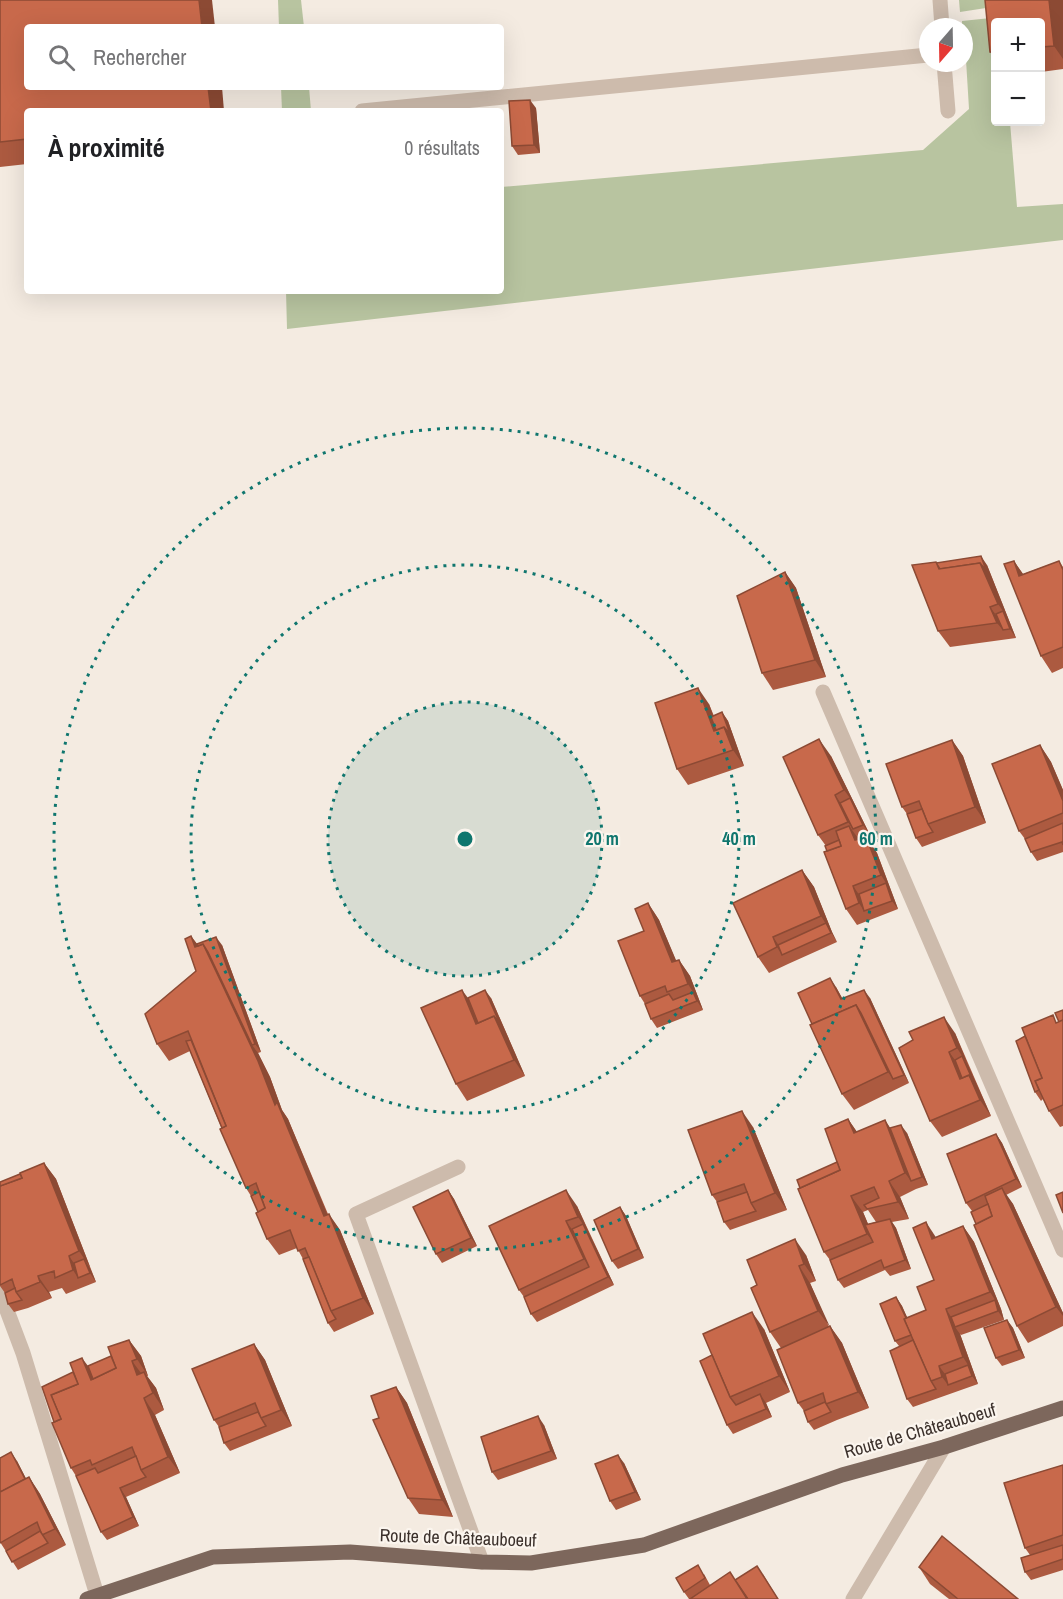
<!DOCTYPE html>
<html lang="fr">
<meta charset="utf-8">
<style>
:root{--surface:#fff;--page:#f6f6f6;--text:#202124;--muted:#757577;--line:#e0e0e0}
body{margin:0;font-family:"Archivo Narrow",sans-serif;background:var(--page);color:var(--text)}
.controls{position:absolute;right:18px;top:18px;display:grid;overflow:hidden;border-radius:6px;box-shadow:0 6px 24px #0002}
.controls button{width:54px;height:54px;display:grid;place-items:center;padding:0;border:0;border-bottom:2px solid var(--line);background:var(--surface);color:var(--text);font:30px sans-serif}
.compass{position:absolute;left:919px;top:18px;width:54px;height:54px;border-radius:50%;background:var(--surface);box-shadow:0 6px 24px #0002;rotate:200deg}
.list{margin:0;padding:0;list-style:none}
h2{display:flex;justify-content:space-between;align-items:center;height:78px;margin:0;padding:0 24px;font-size:26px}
h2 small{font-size:20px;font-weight:400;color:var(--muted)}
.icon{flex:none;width:33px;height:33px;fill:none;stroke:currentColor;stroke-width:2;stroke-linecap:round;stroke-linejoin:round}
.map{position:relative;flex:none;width:1063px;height:1599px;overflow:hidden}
.search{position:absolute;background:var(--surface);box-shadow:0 6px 24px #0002;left:24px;top:24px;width:480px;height:66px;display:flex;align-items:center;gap:15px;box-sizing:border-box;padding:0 21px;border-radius:6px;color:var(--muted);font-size:22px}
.panel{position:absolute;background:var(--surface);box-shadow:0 6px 24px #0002;left:24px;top:108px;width:480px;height:186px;border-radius:6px}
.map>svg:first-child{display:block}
.green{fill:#b8c4a0}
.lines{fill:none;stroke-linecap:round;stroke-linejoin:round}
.minor{stroke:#cdbbac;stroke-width:15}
.major{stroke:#7d675c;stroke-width:15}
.wall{fill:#ac5a40;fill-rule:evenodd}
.shaded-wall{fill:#8c4a34}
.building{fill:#c8694b;stroke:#8c4a34;stroke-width:1.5}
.ring{fill:none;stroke:#0f766e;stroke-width:3;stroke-dasharray:3 6}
.labels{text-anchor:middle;stroke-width:4.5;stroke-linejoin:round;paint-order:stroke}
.street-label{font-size:18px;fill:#3b302b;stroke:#fbf5ee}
.centre{fill:#0f766e;stroke:#fbf5ee;stroke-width:3}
.ring-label{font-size:18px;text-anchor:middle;font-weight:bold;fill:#0f766e;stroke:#fbf5ee;stroke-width:4.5;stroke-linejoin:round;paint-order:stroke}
</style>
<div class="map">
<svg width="1063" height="1599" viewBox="0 0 1063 1599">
<rect width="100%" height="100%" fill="#f4ebe1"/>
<g class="green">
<path d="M278,0H301L304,27H279Z"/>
<path d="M959,0H998L999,6L960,12Z"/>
<path d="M1000,17L996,22V122H1010L1017,207L1063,204V240L287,329L286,291H501V187L923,150L969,109L964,27H962V21Z"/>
<path d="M281,87H309L311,111H282Z"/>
</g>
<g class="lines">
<g class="minor">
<path d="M940,0L942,27"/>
<path d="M944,63L948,111"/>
<path d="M362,111L928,55"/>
<path d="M823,692L1063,1250"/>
<path d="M458,1167L356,1214L482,1562"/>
<path d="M0,1292L23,1353L97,1595"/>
<path d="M853,1599L944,1447"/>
</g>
<path class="major" d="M87,1599L213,1557L350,1552L482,1562L531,1563L644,1545L842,1475L944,1447L1063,1408"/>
</g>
<g class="wall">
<path d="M0,0L27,111V164L0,167Z"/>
<path d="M985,0H1063V69L1041,72V22H996V60L990,52Z"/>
<path d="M536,108L540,153L518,155L512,146Z"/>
<path d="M1014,561L1023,574L1059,561L1063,567V668L1052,673L1041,656Z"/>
<path d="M936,563L987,565L1016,638L950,647L938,631Z"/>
<path d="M785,572L796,588L826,677L773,690L762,673Z"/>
<path d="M709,704L714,716L722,712L728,721L744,766L688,785L677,769Z"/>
<path d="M952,740L963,756L986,823L922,847L916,838L907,814L902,807Z"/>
<path d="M1040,745L1051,762L1063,790V852L1037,861L1031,852L1025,839L1019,831Z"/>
<path d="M831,756L869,833L858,838V839L866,837L877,853L898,909L857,925L846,909L827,851L826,846L818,835Z"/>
<path d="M802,870L814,887L832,932L837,942L788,964L769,973L758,957Z"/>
<path d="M648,903L659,920L676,961L679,960L690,976L703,1010L657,1028L651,1019L645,1004L640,996L644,931Z"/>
<path d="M191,936L197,944L222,945L261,1052L258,1053L270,1077L282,1110L288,1119L328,1214L340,1230L374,1314L334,1332L328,1323L303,1259L297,1248L279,1255L267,1239L258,1212L251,1196L246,1188L190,1051L169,1061L157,1044L196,971Z"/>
<path d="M836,987L842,998H870L909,1083L854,1110L842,1094L812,1024Z"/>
<path d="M468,998H491L525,1076L467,1101L456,1084Z"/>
<path d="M1063,1010V1126L1060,1127L1049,1111L1043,1099L1041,1101L1035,1092Z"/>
<path d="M955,1033L991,1116L942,1137L930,1121L900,1047Z"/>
<path d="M848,1119L857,1132L885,1120L890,1128L907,1133L928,1185L916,1189L900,1197L909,1219L892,1222L896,1228L911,1269L890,1276L885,1270L844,1288L838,1280L830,1260L824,1252L837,1162ZM868,1210L876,1222L868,1224L863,1212Z"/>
<path d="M753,1127L787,1210L730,1230L724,1222L717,1202L712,1195Z"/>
<path d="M996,1134L1002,1143L1022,1187L1006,1195L1013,1204L1063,1313V1326L1028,1343L1017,1326L976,1224L972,1211L966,1203Z"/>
<path d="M44,1163L56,1179L96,1282L66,1294L62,1288L49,1292L52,1298L28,1308L14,1312L8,1304L5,1293L0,1286L20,1174Z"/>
<path d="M448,1190L454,1199L477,1246L442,1263L436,1254Z"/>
<path d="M577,1206L614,1285L537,1322L531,1314L524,1297L519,1290Z"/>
<path d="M620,1207L626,1216L644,1258L618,1269L612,1261Z"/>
<path d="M963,1226L974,1242L1001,1309L1004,1320L961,1335L960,1334L978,1384L913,1407L907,1399L899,1346L895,1341L896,1297L902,1306L907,1318L926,1310L934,1280L936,1237Z"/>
<path d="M806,1255L816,1281L810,1283L829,1327L830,1326L842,1343L869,1408L837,1420L814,1430L808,1422L804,1411L798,1403L781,1348L770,1332L757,1285Z"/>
<path d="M1007,1320L1013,1328L1025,1358L1002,1366L996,1358Z"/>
<path d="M764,1329L790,1392L766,1403L772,1417L733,1434L727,1425L700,1361Z"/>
<path d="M129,1340L141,1356L148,1376H147L156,1388L164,1410L155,1415L180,1473L126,1497L139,1526L107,1540L101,1532L76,1476L71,1468L54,1422L88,1366L111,1356Z"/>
<path d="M254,1344L265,1360L292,1426L230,1451L224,1443L219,1427L214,1420Z"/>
<path d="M396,1387L407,1403L453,1517L419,1514L408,1498L379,1418Z"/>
<path d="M544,1425L557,1459L498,1480L492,1472Z"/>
<path d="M17,1461L26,1479L29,1477L40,1494L66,1545L18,1570L0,1542Z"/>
<path d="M624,1463L641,1500L616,1510L610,1501Z"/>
<path d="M1063,1465V1570L1031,1580L1025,1572L1030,1555L1025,1548Z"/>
<path d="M919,1567L1018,1599H949L930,1584Z"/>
<path d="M704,1574L710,1585L763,1574L778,1599H689L684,1592Z"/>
</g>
<g class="shaded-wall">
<path d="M199,0H212L215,27H202Z"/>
<path d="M1049,0H1063V59L1054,46Z"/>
<path d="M208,87H222L224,111H211Z"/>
<path d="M530,100L536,108L540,153L534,145Z"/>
<path d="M981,556L987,565L1016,638L1010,629L1003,611L998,604L980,563Z"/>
<path d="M1014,561L1025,577L1019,576Z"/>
<path d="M785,572L796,588L826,677L815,660Z"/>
<path d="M990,607L1002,623L1003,630L997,623Z"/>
<path d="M698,688L709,704L721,738L714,731Z"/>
<path d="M722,712L728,721L744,766L733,750L724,727Z"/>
<path d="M819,739L831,756L869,833L863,825L850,798L844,790Z"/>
<path d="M952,740L963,756L986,823L975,807Z"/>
<path d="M1040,745L1051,762L1063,790V801Z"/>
<path d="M835,795L846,811L853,829L848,822Z"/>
<path d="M849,826L861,842L855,840Z"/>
<path d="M866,837L877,853L898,909L892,901L886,883L881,875Z"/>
<path d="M802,870L814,887L832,932L837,942L821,916Z"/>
<path d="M853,886L865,903L864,911L859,903Z"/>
<path d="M648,903L659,920L684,979L672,962Z"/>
<path d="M191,936L203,952L195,947Z"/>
<path d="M216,937L222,945L261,1052L255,1044Z"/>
<path d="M773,937L784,953L782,955L777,947Z"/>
<path d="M203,944L214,960L252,1045L258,1053L270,1077L282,1110L288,1119L335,1233L324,1216Z"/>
<path d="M679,960L690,976L703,1010L697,1001L693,992L688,984Z"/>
<path d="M830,978L836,987L847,1007L841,999Z"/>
<path d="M462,990L474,1006L482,1032L476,1024Z"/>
<path d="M485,990L491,998L525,1076L514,1060L494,1016Z"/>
<path d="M864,990L870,998L909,1083L904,1075Z"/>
<path d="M856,1005L867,1021L893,1079L888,1072Z"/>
<path d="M944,1017L955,1033L968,1065L957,1048Z"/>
<path d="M949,1052L961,1068L967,1086L960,1079Z"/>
<path d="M962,1056L968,1065L991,1116L980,1100L969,1075Z"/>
<path d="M742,1111L753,1127L787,1210L775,1193Z"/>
<path d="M848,1119L859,1135L854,1133Z"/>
<path d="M885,1120L896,1137L911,1181L905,1173Z"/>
<path d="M901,1125L907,1133L928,1185L922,1177Z"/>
<path d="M996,1134L1002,1143L1022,1187L1016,1179Z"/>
<path d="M44,1163L56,1179L90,1267L79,1251Z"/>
<path d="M889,1181L900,1197L909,1219L898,1202Z"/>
<path d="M1002,1188L1013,1204L1063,1313V1316L1056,1307Z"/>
<path d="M448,1190L454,1199L477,1246L471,1238Z"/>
<path d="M566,1190L577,1206L589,1233L578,1217Z"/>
<path d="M851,1196L863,1212L879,1250L867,1234Z"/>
<path d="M620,1207L626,1216L644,1258L638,1249Z"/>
<path d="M329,1214L340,1230L374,1314L363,1298Z"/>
<path d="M890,1219L896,1228L911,1269L905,1260Z"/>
<path d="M566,1221L578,1238L595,1276L584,1259Z"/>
<path d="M926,1222L937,1239H932Z"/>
<path d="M583,1224L589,1233L614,1285L608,1277Z"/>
<path d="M963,1226L974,1242L1001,1309L990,1292Z"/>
<path d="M795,1239L806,1255L816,1281L804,1264Z"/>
<path d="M69,1256L80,1272L78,1278L73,1270Z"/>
<path d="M84,1259L90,1268L96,1282L90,1273Z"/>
<path d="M799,1266L810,1283L830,1327L818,1311Z"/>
<path d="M38,1276L49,1292L52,1298L40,1282Z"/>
<path d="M896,1297L902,1306L919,1343L913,1335Z"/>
<path d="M995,1300L1001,1309L1004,1320L998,1311Z"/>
<path d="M946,1309L957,1326L955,1327L960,1334L978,1384L972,1376L968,1365L963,1357Z"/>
<path d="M752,1312L764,1329L790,1392L779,1376Z"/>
<path d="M1007,1320L1013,1328L1025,1358L1019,1350Z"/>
<path d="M830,1326L842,1343L869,1408L858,1392Z"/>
<path d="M129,1340L141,1356L148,1376L137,1359Z"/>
<path d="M254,1344L265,1360L292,1426L281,1410Z"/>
<path d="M82,1358L94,1374L97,1388L91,1380Z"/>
<path d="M132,1361L144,1377L137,1375Z"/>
<path d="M939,1366L951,1382L948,1385L954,1393L942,1377Z"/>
<path d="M144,1372L156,1388L164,1410L153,1393Z"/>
<path d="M396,1387L407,1403L453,1517L442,1500Z"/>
<path d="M760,1394L766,1403L772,1417L766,1409Z"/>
<path d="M144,1398L155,1415L180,1473L168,1457Z"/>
<path d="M538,1416L544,1425L557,1459L551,1451Z"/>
<path d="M11,1452L17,1461L35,1496L29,1487Z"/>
<path d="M618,1455L624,1463L641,1500L635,1492Z"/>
<path d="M29,1477L40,1494L66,1545L55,1529Z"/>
<path d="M120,1488L126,1497L139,1526L133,1517Z"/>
</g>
<g class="building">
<path d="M0,0H199L202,27H27V87H208L211,111H27V139L0,142Z"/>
<path d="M985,0H1049L1054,46L1041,47V22H996V52H990Z"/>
<path d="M530,100L534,145L512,146L509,101Z"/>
<path d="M981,556L986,570L980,563L940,569L936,563Z"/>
<path d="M1014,561L1019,576L1059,561L1063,570V647L1041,656L1004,564Z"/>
<path d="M936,562L939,569L980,563L998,604L990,607L997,623L938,631L912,565Z"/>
<path d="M785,572L815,660L762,673L737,596Z"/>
<path d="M1003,611L1010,629L1003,630L996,614Z"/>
<path d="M698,688L714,731L724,727L733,750L677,769L655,703Z"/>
<path d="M722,712L730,734L724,727L716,730L711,717Z"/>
<path d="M819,739L844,790L835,795L848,822L818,835L783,757Z"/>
<path d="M952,740L975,807L928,824L919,801L902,807L886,764Z"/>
<path d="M1040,745L1063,801V813L1019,831L992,764Z"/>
<path d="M850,798L863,825L853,829L840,803Z"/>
<path d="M922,809L928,824L933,832L916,838L907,814Z"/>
<path d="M1063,823V845L1062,842L1031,852L1025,839Z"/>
<path d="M849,826L855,840L866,837L881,875L853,886L859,903L846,909L824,852L841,846L836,831Z"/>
<path d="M839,840L841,846L827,851L825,846Z"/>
<path d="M802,870L821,916L773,937L777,947L758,957L733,903Z"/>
<path d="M886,883L892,901L864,911L859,894Z"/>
<path d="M648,903L672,962L679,960L688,984L667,992L665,986L640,996L618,941L644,931L635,909Z"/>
<path d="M826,923L831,933L782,955L778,945Z"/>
<path d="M191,936L195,947L203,944L222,984L258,1061L275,1105L277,1102L324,1216L329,1214L363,1298L331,1311L305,1248L298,1251L290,1230L267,1239L256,1213L265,1208L256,1183L246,1188L220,1129L226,1126L188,1031L157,1044L145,1014L196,971L185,939Z"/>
<path d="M216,937L255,1044L252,1045L208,952L203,944L198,946L197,944Z"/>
<path d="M830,978L841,999L864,990L904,1075L893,1079L861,1013L856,1005L812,1024L798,993Z"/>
<path d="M462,990L476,1024L494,1016L514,1060L456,1084L421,1008Z"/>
<path d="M485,990L500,1024L494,1016L478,1023L468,998Z"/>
<path d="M693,992L697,1001L651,1019L645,1004L669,994L673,1000Z"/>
<path d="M856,1005L888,1072L842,1094L810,1025Z"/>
<path d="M1063,1010V1020L1059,1022L1055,1013Z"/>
<path d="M1053,1015L1056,1023L1063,1020V1105L1049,1111L1035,1081L1042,1078L1022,1028Z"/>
<path d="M944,1017L957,1048L949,1052L960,1079L969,1075L980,1100L930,1121L899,1048L913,1040L909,1032Z"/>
<path d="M1025,1036L1042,1078L1035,1081L1039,1090L1035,1092L1016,1041Z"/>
<path d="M191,1040L226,1126L222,1128L186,1041Z"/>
<path d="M962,1056L974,1083L969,1075L962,1078L955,1060Z"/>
<path d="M742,1111L775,1193L751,1203L744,1184L712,1195L688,1130Z"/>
<path d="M848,1119L854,1133L885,1120L905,1173L889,1181L898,1202L867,1209L864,1205L879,1198L874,1187L851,1196L867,1234L824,1252L798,1189L840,1170L825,1129Z"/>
<path d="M901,1125L922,1177L911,1181L890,1128Z"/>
<path d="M996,1134L1016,1179L966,1203L947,1154Z"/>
<path d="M837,1162L840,1170L800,1188L797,1180Z"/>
<path d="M44,1163L79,1251L69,1256L73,1270L55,1278L54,1271L38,1276L40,1282L16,1292L12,1279L0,1285V1186L22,1178L20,1173Z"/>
<path d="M20,1174L22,1178L0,1186V1182Z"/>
<path d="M1002,1188L1056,1307L1017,1326L974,1225L992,1216L985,1196Z"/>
<path d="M448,1190L471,1238L436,1254L413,1207Z"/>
<path d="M566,1190L578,1217L566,1221L584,1259L519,1290L489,1226Z"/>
<path d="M259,1192L265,1208L258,1212L251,1196Z"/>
<path d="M747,1192L751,1203L756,1211L724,1222L717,1202Z"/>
<path d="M1063,1192V1213L1056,1195Z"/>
<path d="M988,1204L992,1216L976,1224L971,1212Z"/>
<path d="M620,1207L638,1249L612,1261L594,1220Z"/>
<path d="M890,1219L905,1260L884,1268L881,1260L838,1280L830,1260L873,1242L865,1225Z"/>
<path d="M926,1222L932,1239L963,1226L990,1292L946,1309L963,1357L939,1366L942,1377L931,1381L904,1319L926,1310L917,1287L934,1280L913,1228Z"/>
<path d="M583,1224L608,1277L531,1314L524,1297L589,1267L572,1229Z"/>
<path d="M795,1239L804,1264L799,1266L818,1311L770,1332L751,1288L757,1285L747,1260Z"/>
<path d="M309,1257L331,1311L336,1319L328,1323L303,1259Z"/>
<path d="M84,1259L90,1273L78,1278L74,1263Z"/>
<path d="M15,1288L16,1292L22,1300L8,1304L5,1293Z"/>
<path d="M896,1297L906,1318L904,1319L911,1335L895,1341L880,1304Z"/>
<path d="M995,1300L998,1311L955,1327L951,1317Z"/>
<path d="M752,1312L779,1376L730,1397L703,1334Z"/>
<path d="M1007,1320L1019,1350L996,1358L984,1328Z"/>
<path d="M830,1326L858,1392L826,1404L823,1393L798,1403L777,1350Z"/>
<path d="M129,1340L137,1359L132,1361L137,1375L144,1372L153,1393L144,1398L168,1457L141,1470L132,1447L92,1465L90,1460L71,1468L52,1423L61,1419L51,1395L78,1384L70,1363L82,1358L91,1380L116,1368L108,1347Z"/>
<path d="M913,1340L931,1381L936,1389L907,1399L890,1351Z"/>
<path d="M254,1344L281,1410L261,1418L255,1403L214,1420L192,1369Z"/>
<path d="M712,1355L730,1397L736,1405L760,1394L766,1409L727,1425L700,1361Z"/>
<path d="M111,1356L116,1368L93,1379L88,1366Z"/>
<path d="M968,1365L972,1376L948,1385L945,1374Z"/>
<path d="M73,1372L78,1384L51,1395L61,1419L54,1422L42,1387Z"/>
<path d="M396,1387L442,1500L408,1498L373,1420L379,1418L371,1396Z"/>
<path d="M825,1402L831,1412L808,1422L804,1411Z"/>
<path d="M258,1412L261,1418L266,1426L224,1443L219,1427Z"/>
<path d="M538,1416L551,1451L492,1472L481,1437Z"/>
<path d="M11,1452L25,1479L0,1492V1458Z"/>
<path d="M618,1455L635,1492L610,1501L595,1464Z"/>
<path d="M136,1456L141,1470L146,1477L120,1488L133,1517L101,1532L76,1476L95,1468L98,1473Z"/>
<path d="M1063,1465V1535L1025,1548L1004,1483Z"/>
<path d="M29,1477L55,1529L42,1535L37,1522L0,1543V1492Z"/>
<path d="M40,1531L48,1543L12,1562L6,1551Z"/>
<path d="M942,1536L1018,1599H958L919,1567Z"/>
<path d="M1063,1545V1559L1025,1572L1021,1558Z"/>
<path d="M698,1565L705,1578L684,1592L676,1578Z"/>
<path d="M757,1566L778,1599H748L735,1580Z"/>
<path d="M730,1572L747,1599H690Z"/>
</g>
<circle cx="465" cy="839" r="137" fill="#0f766e" fill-opacity=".12"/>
<g class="ring">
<circle cx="465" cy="839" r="137"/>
<circle cx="465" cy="839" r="274"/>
<circle cx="465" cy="839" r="411"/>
</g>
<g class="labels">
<g class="street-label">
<text transform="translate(920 1431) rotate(-16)" y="6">Route de Châteauboeuf</text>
<text transform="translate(458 1538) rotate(2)" y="6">Route de Châteauboeuf</text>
</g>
</g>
<circle cx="465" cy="839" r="9" class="centre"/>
<g class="ring-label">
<text x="602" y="845">20 m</text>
<text x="739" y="845">40 m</text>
<text x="876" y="845">60 m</text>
</g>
</svg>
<div class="controls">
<button>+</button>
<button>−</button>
</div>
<svg class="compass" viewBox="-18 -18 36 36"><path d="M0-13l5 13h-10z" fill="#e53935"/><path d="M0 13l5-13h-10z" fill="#757577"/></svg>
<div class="search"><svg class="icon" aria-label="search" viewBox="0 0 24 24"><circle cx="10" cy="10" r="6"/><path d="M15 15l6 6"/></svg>Rechercher</div>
<section class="panel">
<h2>À proximité<small>0 résultats</small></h2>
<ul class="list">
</ul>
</section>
</div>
